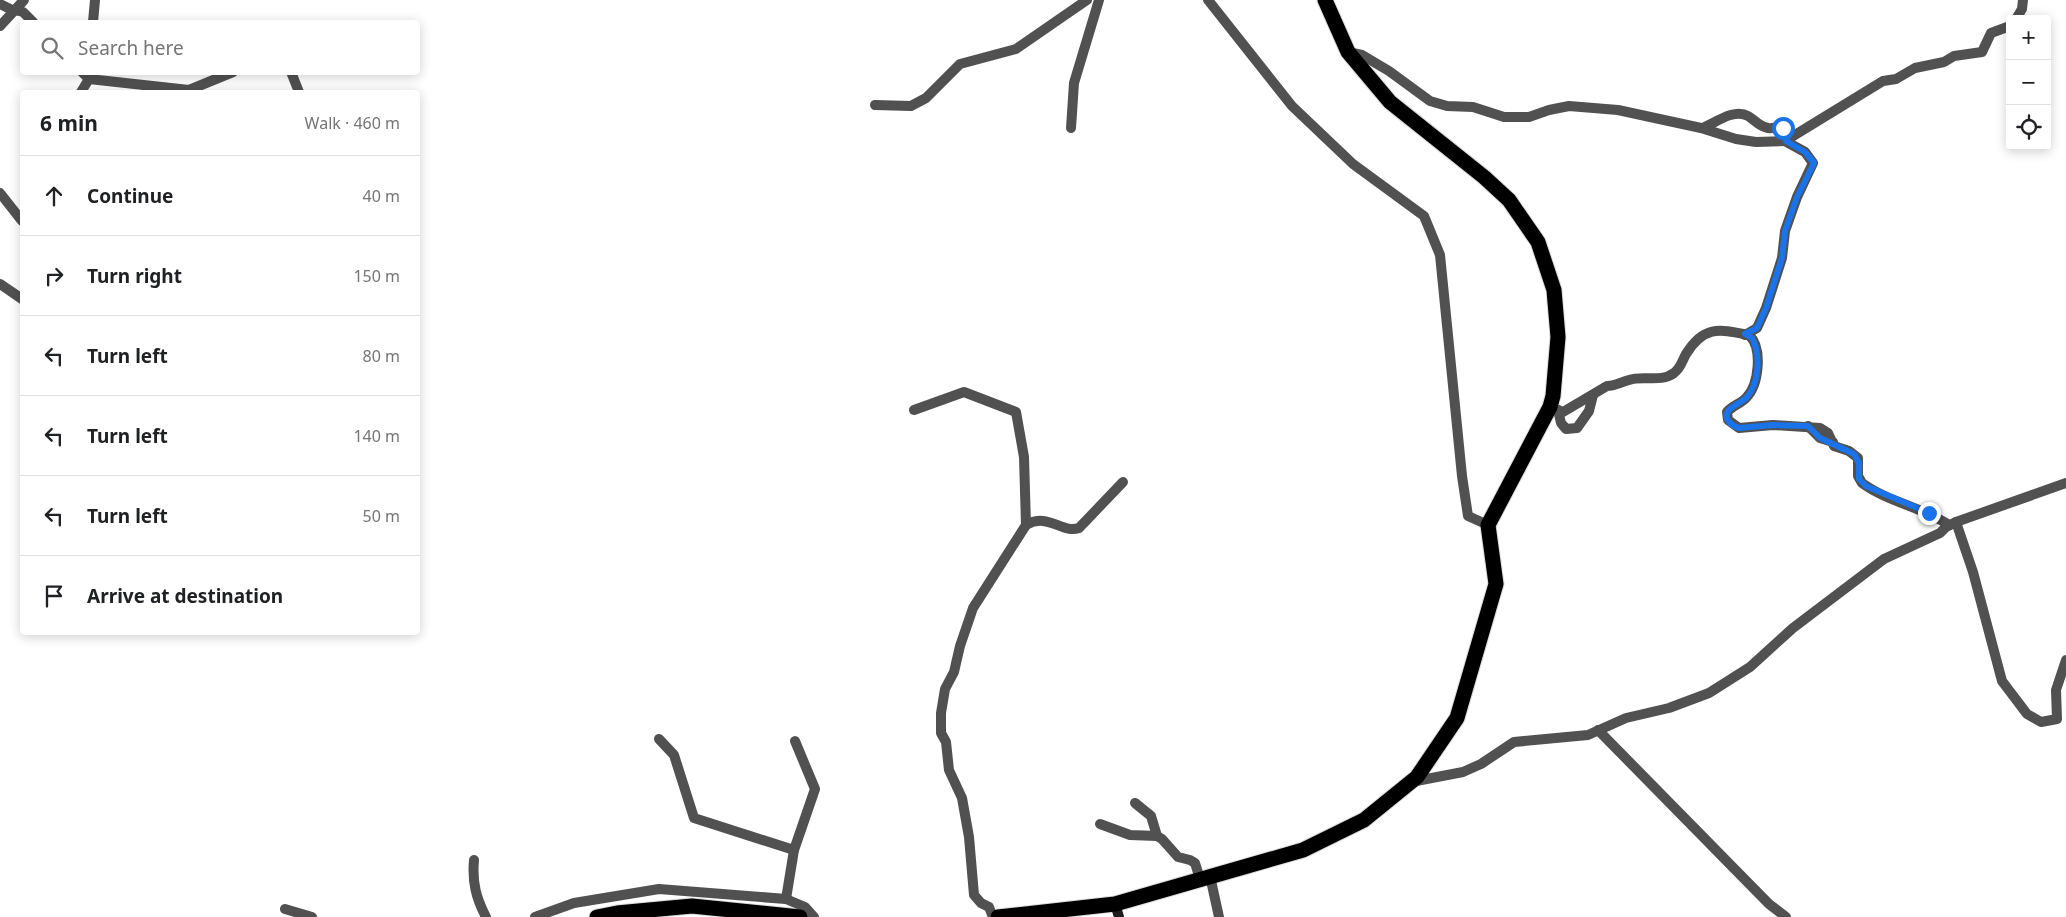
<!DOCTYPE html>
<meta charset="utf-8">
<style>
:root{--surface:#fff;--page:#f6f6f6;--text:#202124;--muted:#757577;--line:#e0e0e0}
body{margin:0;font-family:"Noto Sans",sans-serif;background:var(--page);color:var(--text)}
.controls{position:absolute;right:15px;top:15px;display:grid;overflow:hidden;border-radius:5px;box-shadow:0 2px 12px #0003}
.controls button{width:45px;height:45px;display:grid;place-items:center;padding:0;border:0;border-bottom:1px solid var(--line);background:var(--surface);color:var(--text);font:25px sans-serif}
.stop{position:absolute;width:15px;height:15px;margin:-11px;border:4px solid #1a73e8;border-radius:50%;background:#fff}
.stop.end{background:#1a73e8;border-color:#fff;box-shadow:0 1px 5px #0008}
.list{margin:0;padding:0;list-style:none}
h2{display:flex;justify-content:space-between;align-items:center;height:65px;margin:0;padding:0 20px;font-size:21px}
h2 small{font-size:16px;font-weight:400;color:var(--muted)}
.list li{display:grid;grid-template-columns:32px 1fr auto;gap:15px;align-items:center;box-sizing:border-box;height:80px;padding:0 20px;border-top:1px solid var(--line)}
.list b{display:block;font-size:19px;white-space:nowrap}
.list em{font-size:16px;font-style:normal;color:var(--muted)}
.icon{flex:none;width:28px;height:28px;fill:none;stroke:currentColor;stroke-width:2;stroke-linecap:round;stroke-linejoin:round}
.map{position:relative;flex:none;width:2066px;height:917px;overflow:hidden}
.search{position:absolute;background:var(--surface);box-shadow:0 2px 12px #0003;left:20px;top:20px;width:400px;height:55px;display:flex;align-items:center;gap:12px;box-sizing:border-box;padding:0 18px;border-radius:5px;color:var(--muted);font-size:19px}
.panel{position:absolute;background:var(--surface);box-shadow:0 2px 12px #0003;left:20px;top:90px;width:400px;height:545px;border-radius:5px}
.map>svg:first-child{display:block}
.lines{fill:none;stroke-linecap:round;stroke-linejoin:round}
.highway-casing{stroke:#dbdbdb;stroke-width:17}
.street{stroke:#515151;stroke-width:10}
.secondary{stroke:#1e1e1e;stroke-width:10}
.highway{stroke:#000;stroke-width:15}
.route{stroke:#1a73e8;stroke-width:6}
</style>
<div class="map">
<svg width="2066" height="917" viewBox="0 0 2066 917">
<rect width="100%" height="100%" fill="#fff"/>
<g class="lines">
<defs>
<g id="highway">
<path d="M597,917L617,913L692,906L800,917"/>
<path d="M998,917L1115,904L1303,850L1364,820L1417,777L1457,718L1496,584L1488,525L1550,407L1553,396L1558,337L1554,290L1538,242L1509,200L1484,177L1390,102L1348,52L1325,0"/>
</g>
</defs>
<use href="#highway" class="highway-casing"/>
<g class="street">
<path d="M1208,0L1292,106L1353,164L1424,216L1440,255L1462,476L1468,516L1488,525"/>
<path d="M0,4L14,11"/>
<path d="M15,10L23,12L33,22"/>
<path d="M2016,19L2022,9L2023,0"/>
<path d="M93,22L95,0"/>
<path d="M0,26L24,0"/>
<path d="M1348,52L1362,55L1389,71L1430,101L1447,106L1473,107L1504,117H1529L1549,110L1569,106L1618,110L1701,128L1736,139L1756,142L1785,141L1883,81L1896,79L1915,68L1944,62L1954,56L1982,52L1991,33L2010,26"/>
<path d="M82,72L89,79L189,90L233,72"/>
<path d="M291,72L299,92"/>
<path d="M81,92L89,79"/>
<path d="M875,105L911,106L926,98L960,64L1016,49L1087,0"/>
<path d="M1071,128L1074,83L1099,0"/>
<path d="M1703,128C1715,123 1734,108 1748,116C1755,120 1758,126 1768,128C1775,129 1779,125 1787,130L1789,134L1785,141"/>
<path d="M0,193L22,221"/>
<path d="M0,284L22,299"/>
<path d="M1745,335L1757,328L1766,308L1782,258L1785,231L1797,197L1813,163L1805,152L1785,141"/>
<path d="M1550,407L1563,412L1607,386C1616,386 1621,382 1629,380C1643,375 1661,383 1674,373C1681,368 1682,361 1686,354C1704,325 1719,329 1749,335C1763,348 1759,385 1746,398C1740,404 1732,406 1727,412L1728,420L1739,428L1773,425L1820,428L1828,433L1834,446L1849,451L1858,458V476L1862,483C1888,502 1922,507 1949,525"/>
<path d="M914,410L964,392L1016,412L1024,457L1026,525"/>
<path d="M1558,410L1561,423L1566,429L1577,428L1589,411L1593,395"/>
<path d="M1808,426L1820,438L1833,442"/>
<path d="M1956,522L1973,572L2002,681L2027,714L2041,722L2057,719L2056,690L2066,660"/>
<path d="M1598,730L1769,904L1786,917"/>
<path d="M659,739L674,755L694,818L794,850"/>
<path d="M1411,782L1463,772L1481,764L1514,742L1588,735L1626,718L1669,708L1709,693L1750,667L1793,628L1884,559L1940,533L1946,527L1956,522L2066,483"/>
<path d="M1135,803L1151,816L1157,836"/>
<path d="M1100,824L1130,835L1157,836L1162,839L1178,857L1190,860L1195,863L1200,879"/>
<path d="M474,860C472,882 476,898 486,917"/>
<path d="M1210,876L1219,917"/>
<path d="M786,899L794,850L815,789L795,741"/>
<path d="M285,909L312,917"/>
<path d="M535,917L574,903L659,889L786,899L805,907L814,917"/>
<path d="M993,917L989,907L981,903L974,895L969,837L962,798L949,770L946,742L941,733V713L945,689L954,672L960,646L973,608L1026,525C1048,512 1062,534 1079,528L1123,482"/>
</g>
<path class="secondary" d="M1115,904L1119,917"/>
<use href="#highway" class="highway"/>
</g>
<g class="lines">
<path class="route" d="M1783,128L1789,134L1786,141L1805,152L1814,163L1797,197L1785,231L1782,258L1766,308L1757,328L1745,334L1752,338C1761,354 1759,384 1747,397C1742,403 1732,405 1728,411C1723,419 1732,426 1739,428L1773,425L1808,426L1820,438L1854,454L1859,463V479L1866,486L1929,513"/>
</g>
</svg>
<div class="controls">
<button>+</button>
<button>−</button>
<button><svg class="icon" aria-label="locate" viewBox="0 0 24 24"><circle cx="12" cy="12" r="6"/><path d="M12 2v4M12 18v4M2 12h4M18 12h4"/></svg></button>
</div>
<div class="stop" style="left:1783px;top:128px"></div>
<div class="stop end" style="left:1929px;top:513px"></div>
<div class="search"><svg class="icon" aria-label="search" viewBox="0 0 24 24"><circle cx="10" cy="10" r="6"/><path d="M15 15l6 6"/></svg>Search here</div>
<section class="panel">
<h2>6 min<small>Walk · 460 m</small></h2>
<ul class="list">
<li><svg class="icon" aria-label="ahead" viewBox="0 0 24 24"><path d="M12 20V5M6 11l6-6 6 6"/></svg><div><b>Continue</b></div><em>40 m</em></li>
<li><svg class="icon" aria-label="right" viewBox="0 0 24 24"><path d="M7 20v-9h11M14 6l5 5-5 5"/></svg><div><b>Turn right</b></div><em>150 m</em></li>
<li><svg class="icon" aria-label="left" viewBox="0 0 24 24"><path d="M17 20v-9H6M10 6l-5 5 5 5"/></svg><div><b>Turn left</b></div><em>80 m</em></li>
<li><svg class="icon" aria-label="left" viewBox="0 0 24 24"><path d="M17 20v-9H6M10 6l-5 5 5 5"/></svg><div><b>Turn left</b></div><em>140 m</em></li>
<li><svg class="icon" aria-label="left" viewBox="0 0 24 24"><path d="M17 20v-9H6M10 6l-5 5 5 5"/></svg><div><b>Turn left</b></div><em>50 m</em></li>
<li><svg class="icon" aria-label="arrive" viewBox="0 0 24 24"><path d="M6 21V4h12l-3 4 3 4H6"/></svg><div><b>Arrive at destination</b></div></li>
</ul>
</section>
</div>
